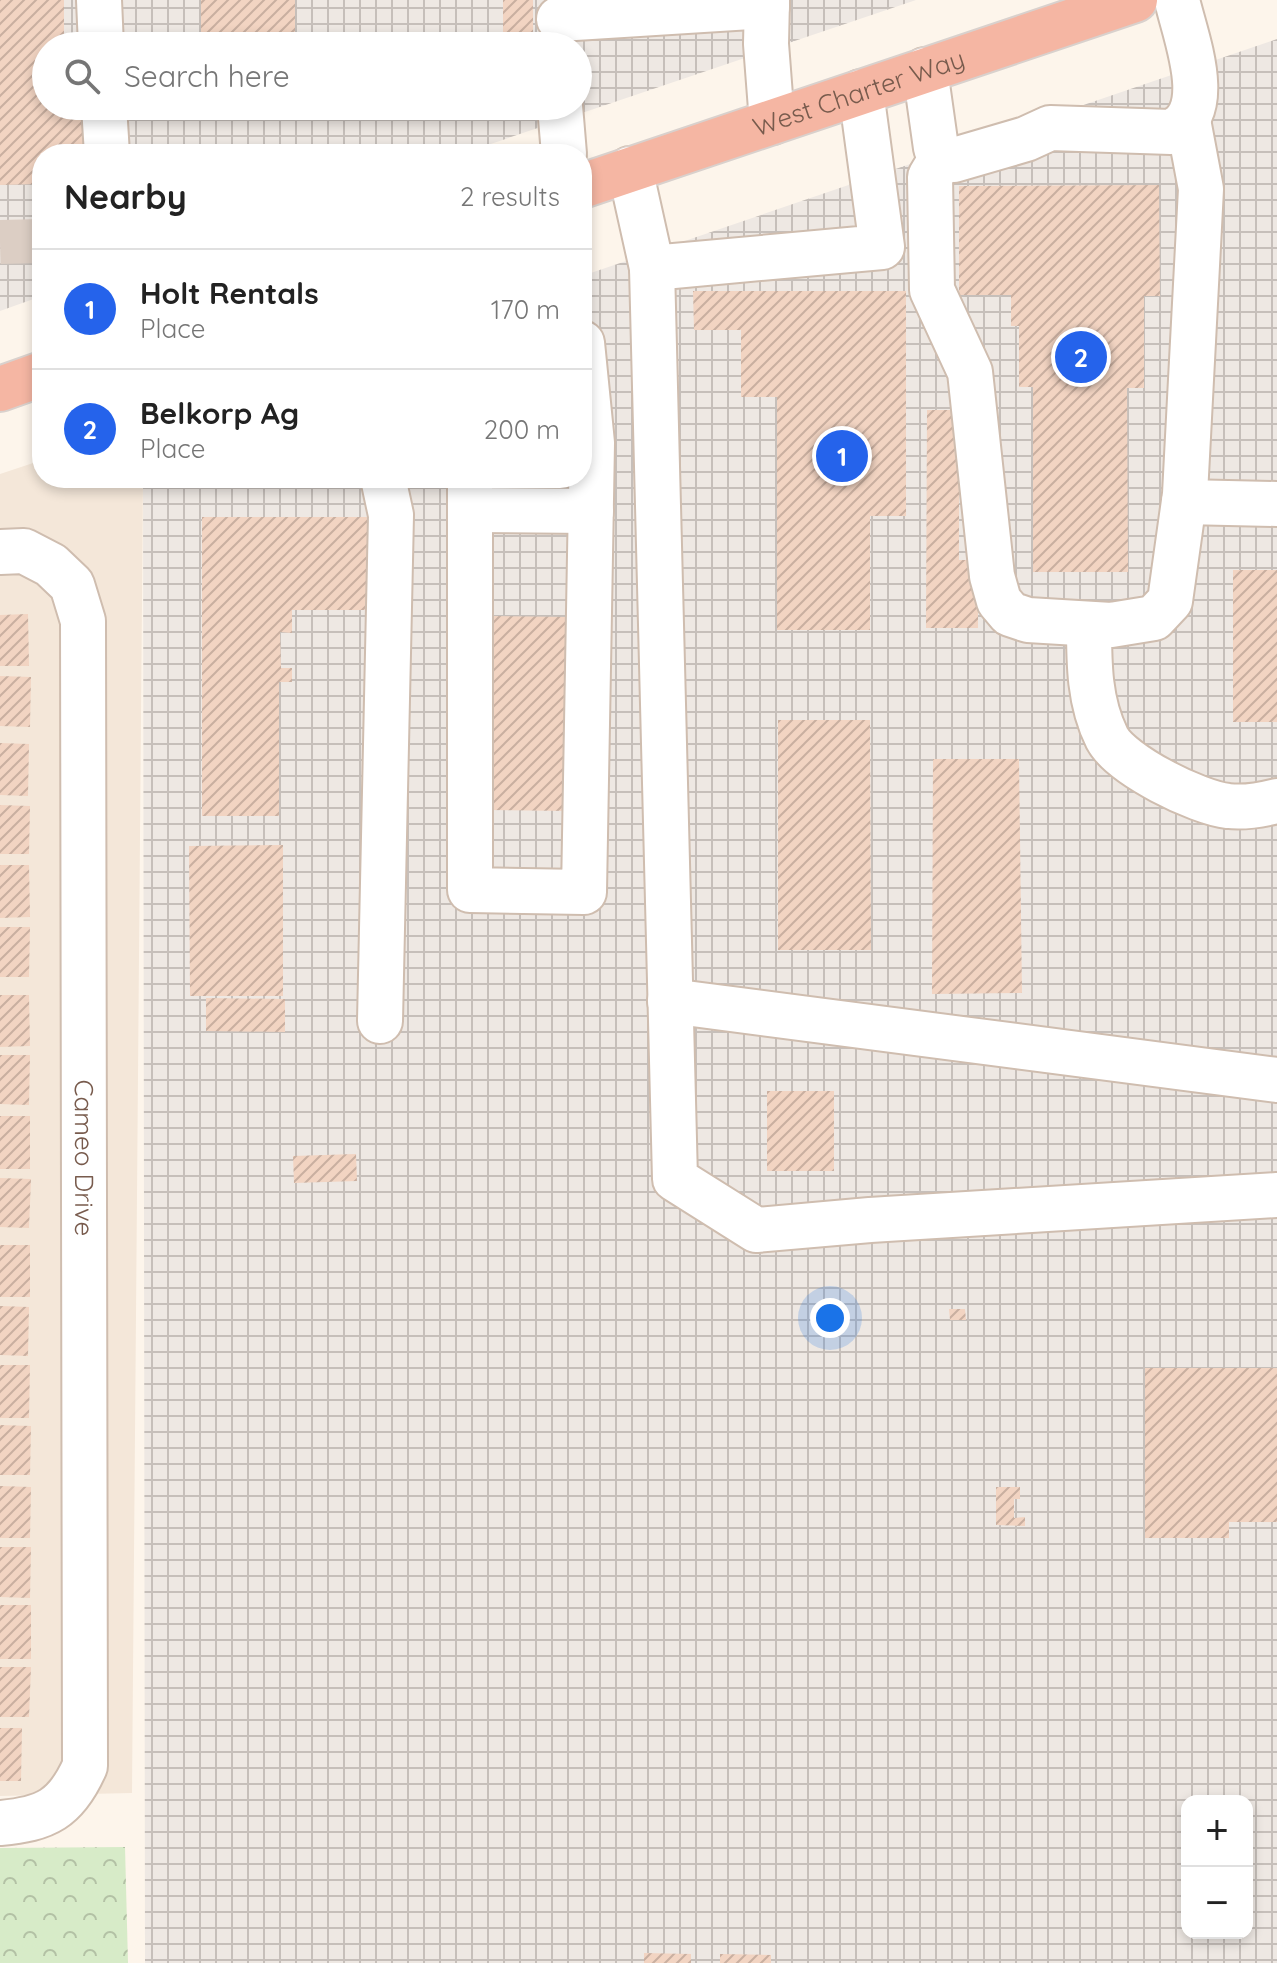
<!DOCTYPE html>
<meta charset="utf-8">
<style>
:root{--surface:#fff;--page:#f2f2f2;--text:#222;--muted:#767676;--line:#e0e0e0;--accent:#2563eb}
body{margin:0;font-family:Quicksand,sans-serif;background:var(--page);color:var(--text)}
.controls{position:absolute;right:24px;bottom:24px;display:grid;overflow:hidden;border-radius:16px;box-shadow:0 4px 12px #0003}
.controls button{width:72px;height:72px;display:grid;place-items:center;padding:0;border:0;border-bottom:2px solid var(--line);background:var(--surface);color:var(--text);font:40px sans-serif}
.you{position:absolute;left:830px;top:1318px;width:28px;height:28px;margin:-20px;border:6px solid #fff;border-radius:50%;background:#1a73e8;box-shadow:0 0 0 12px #1a73e833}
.badge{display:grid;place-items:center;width:52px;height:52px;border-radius:50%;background:var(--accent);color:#fff;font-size:26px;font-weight:700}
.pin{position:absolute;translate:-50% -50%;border:4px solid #fff;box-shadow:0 2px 8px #0006}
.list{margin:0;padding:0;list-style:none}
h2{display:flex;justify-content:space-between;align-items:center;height:104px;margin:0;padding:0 32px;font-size:34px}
h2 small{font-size:26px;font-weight:400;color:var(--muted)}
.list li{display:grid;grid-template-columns:52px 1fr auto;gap:24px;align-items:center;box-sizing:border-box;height:120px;padding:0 32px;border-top:2px solid var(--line)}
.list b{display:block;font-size:30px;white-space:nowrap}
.list p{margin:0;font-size:26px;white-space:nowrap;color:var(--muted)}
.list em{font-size:26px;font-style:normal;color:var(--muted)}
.icon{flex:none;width:44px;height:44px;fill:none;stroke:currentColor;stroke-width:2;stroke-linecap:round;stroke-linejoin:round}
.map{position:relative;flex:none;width:1277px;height:1963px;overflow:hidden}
.search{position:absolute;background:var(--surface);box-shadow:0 4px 12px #0003;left:32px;top:32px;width:560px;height:88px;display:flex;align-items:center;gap:20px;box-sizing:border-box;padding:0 28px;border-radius:44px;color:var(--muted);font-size:30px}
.panel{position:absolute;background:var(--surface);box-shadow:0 4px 12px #0003;left:32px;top:144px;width:560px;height:344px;border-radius:32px}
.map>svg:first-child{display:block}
.residential{fill:#f4e7d9}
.industrial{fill:url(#industrial-grid);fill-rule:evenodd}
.park{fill:url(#park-crowns)}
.building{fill:url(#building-hatch)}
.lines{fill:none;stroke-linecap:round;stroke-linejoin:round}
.minor-tunnel{stroke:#dccec4;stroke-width:44;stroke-dasharray:44 22;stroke-linecap:butt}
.minor-casing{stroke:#cfbdaf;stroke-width:48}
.highway-casing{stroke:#d9d1cd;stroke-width:48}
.minor{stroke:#fff;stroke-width:44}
.highway{stroke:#f5b6a3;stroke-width:44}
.labels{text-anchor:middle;stroke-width:6;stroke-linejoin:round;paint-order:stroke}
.street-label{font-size:26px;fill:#785b4d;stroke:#fff9f2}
</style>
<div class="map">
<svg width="1277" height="1963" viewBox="0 0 1277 1963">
<defs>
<pattern id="industrial-grid" width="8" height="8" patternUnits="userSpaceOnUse" patternTransform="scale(2)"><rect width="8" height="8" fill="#eee8e3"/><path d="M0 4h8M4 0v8" fill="none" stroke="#c6bfba"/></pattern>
<pattern id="park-crowns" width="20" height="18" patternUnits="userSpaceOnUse" patternTransform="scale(2)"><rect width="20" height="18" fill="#d7ebc8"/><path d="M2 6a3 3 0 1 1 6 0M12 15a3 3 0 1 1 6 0" fill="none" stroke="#b3c1a5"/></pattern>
<pattern id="building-hatch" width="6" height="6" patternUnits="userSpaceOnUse" patternTransform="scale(2)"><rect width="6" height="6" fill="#f2d4c2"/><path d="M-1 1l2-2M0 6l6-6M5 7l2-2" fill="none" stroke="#c9afa0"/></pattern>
</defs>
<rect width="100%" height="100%" fill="#fdf5eb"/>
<path class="residential" d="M42,460V478H143L132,1793L0,1796V474Z"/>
<g class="industrial">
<path d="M0,0H916L461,154H42V296L0,311ZM46,46H578V106H46Z"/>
<path d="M1277,39V1963H145L143,478H582V276ZM1187,1801H1247V1933H1187Z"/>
</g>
<path class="park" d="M125,1847L128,1963H0V1848Z"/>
<g class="building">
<path d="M0,0H64V46H46V106H89L96,154H42V184L0,185Z"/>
<rect x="201" y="0" width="94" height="46"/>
<rect x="503" y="0" width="30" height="46"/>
<path d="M1159,185L1160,296H1144V388H1127L1128,572H1033V387H1019V326H1011V295H959V186Z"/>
<path d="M693,291H906V516H870V630H777V397H741V330H694Z"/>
<path d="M927,410H959V560H978V628H926Z"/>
<path d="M202,517H377V610H292V633L280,632L281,668H292V682H279V816H202Z"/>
<rect x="1233" y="570" width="44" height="152"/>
<path d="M28,614L29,666H0V615Z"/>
<path d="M490,616L572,617L570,811L488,810Z"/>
<path d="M0,676L31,677L30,727L0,726Z"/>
<path d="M778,720H870L871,950H778Z"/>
<path d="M0,743L29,744L28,796L0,795Z"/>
<path d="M933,759H1019L1022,993L932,994Z"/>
<path d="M0,805L30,806L29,854H0Z"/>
<path d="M283,845V996H190L189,846Z"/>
<path d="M0,865H29L30,917L0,918Z"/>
<path d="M0,927H30L29,977H0Z"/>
<path d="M0,995H29L30,1046L0,1047Z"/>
<path d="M206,998L285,999V1032L206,1031Z"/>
<path d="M0,1055H30L29,1105L0,1104Z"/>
<rect x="767" y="1091" width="67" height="80"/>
<rect x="0" y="1116" width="30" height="53"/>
<path d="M356,1154L357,1181L294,1183L293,1156Z"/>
<path d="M0,1178L31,1179L29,1228L0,1227Z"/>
<rect x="0" y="1245" width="30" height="52"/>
<path d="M0,1306L29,1307L28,1356L0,1355Z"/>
<path d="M949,1309H965L966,1320H950Z"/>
<path d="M0,1365H30L29,1418H0Z"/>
<path d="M1145,1368H1277V1522H1229V1538H1145Z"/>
<path d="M0,1425L31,1426L30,1475H0Z"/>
<path d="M0,1486L31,1487L30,1538H0Z"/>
<path d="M996,1487H1020V1499H1014V1518L1025,1517V1526L996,1525Z"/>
<path d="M0,1547H31L30,1598L0,1597Z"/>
<rect x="0" y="1605" width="31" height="54"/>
<path d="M0,1667H31L29,1717H0Z"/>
<path d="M0,1728H22L21,1781H0Z"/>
<path d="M644,1953L691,1954V1963H644Z"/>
<path d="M720,1954L771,1955V1963H720Z"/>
</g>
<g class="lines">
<path class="minor-tunnel" d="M0,242L42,241"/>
<defs>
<g id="minor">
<path d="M99,0L101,46"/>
<path d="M767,0L766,44L772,122"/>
<path d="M559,19L767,6"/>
<path d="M925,70L936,148L942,157L954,160L1026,139L1050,128L1171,132C1217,113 1185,36 1177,0"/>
<path d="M104,106L107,154"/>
<path d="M560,106L564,154"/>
<path d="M942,157L930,177L932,290L970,372L992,576L999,601L1010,614L1028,620L1111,625L1154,618L1170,601L1185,494L1201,189L1188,120"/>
<path d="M630,169L652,268L882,247L861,92"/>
<path d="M652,268L675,1179L756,1230L870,1220L1277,1195"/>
<path d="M470,478V890L584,892L592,443L582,343"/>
<path d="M1184,502L1277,504"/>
<path d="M470,510L591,511"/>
<path id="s1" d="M0,552L24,551L51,565L72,585L83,621L85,1766C66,1809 46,1819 0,1823"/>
<path d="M1089,624C1089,663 1089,702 1107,738C1121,765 1198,803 1228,806C1244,808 1261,805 1277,801"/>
<path d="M670,1001L1277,1080"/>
<path d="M380,1021L391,515L383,478"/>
</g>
<g id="highway">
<path id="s2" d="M582,186L1135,0"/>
<path d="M0,389L42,374"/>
</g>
</defs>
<use href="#minor" class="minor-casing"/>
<use href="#highway" class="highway-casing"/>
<use href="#minor" class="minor"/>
<use href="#highway" class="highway"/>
</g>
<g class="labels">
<g class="street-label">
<text dy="9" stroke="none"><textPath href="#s2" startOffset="292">West Charter Way</textPath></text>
<text dy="9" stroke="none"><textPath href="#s1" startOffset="658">Cameo Drive</textPath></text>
</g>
</g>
</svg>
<div class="controls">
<button>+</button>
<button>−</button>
</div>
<div class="you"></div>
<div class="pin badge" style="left:842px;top:456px">1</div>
<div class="pin badge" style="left:1081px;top:357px">2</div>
<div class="search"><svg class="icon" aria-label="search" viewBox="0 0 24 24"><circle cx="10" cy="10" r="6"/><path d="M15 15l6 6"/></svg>Search here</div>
<section class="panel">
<h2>Nearby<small>2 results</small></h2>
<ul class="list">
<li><span class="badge">1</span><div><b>Holt Rentals</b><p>Place</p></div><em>170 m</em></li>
<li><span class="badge">2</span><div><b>Belkorp Ag</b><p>Place</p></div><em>200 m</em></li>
</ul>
</section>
</div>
